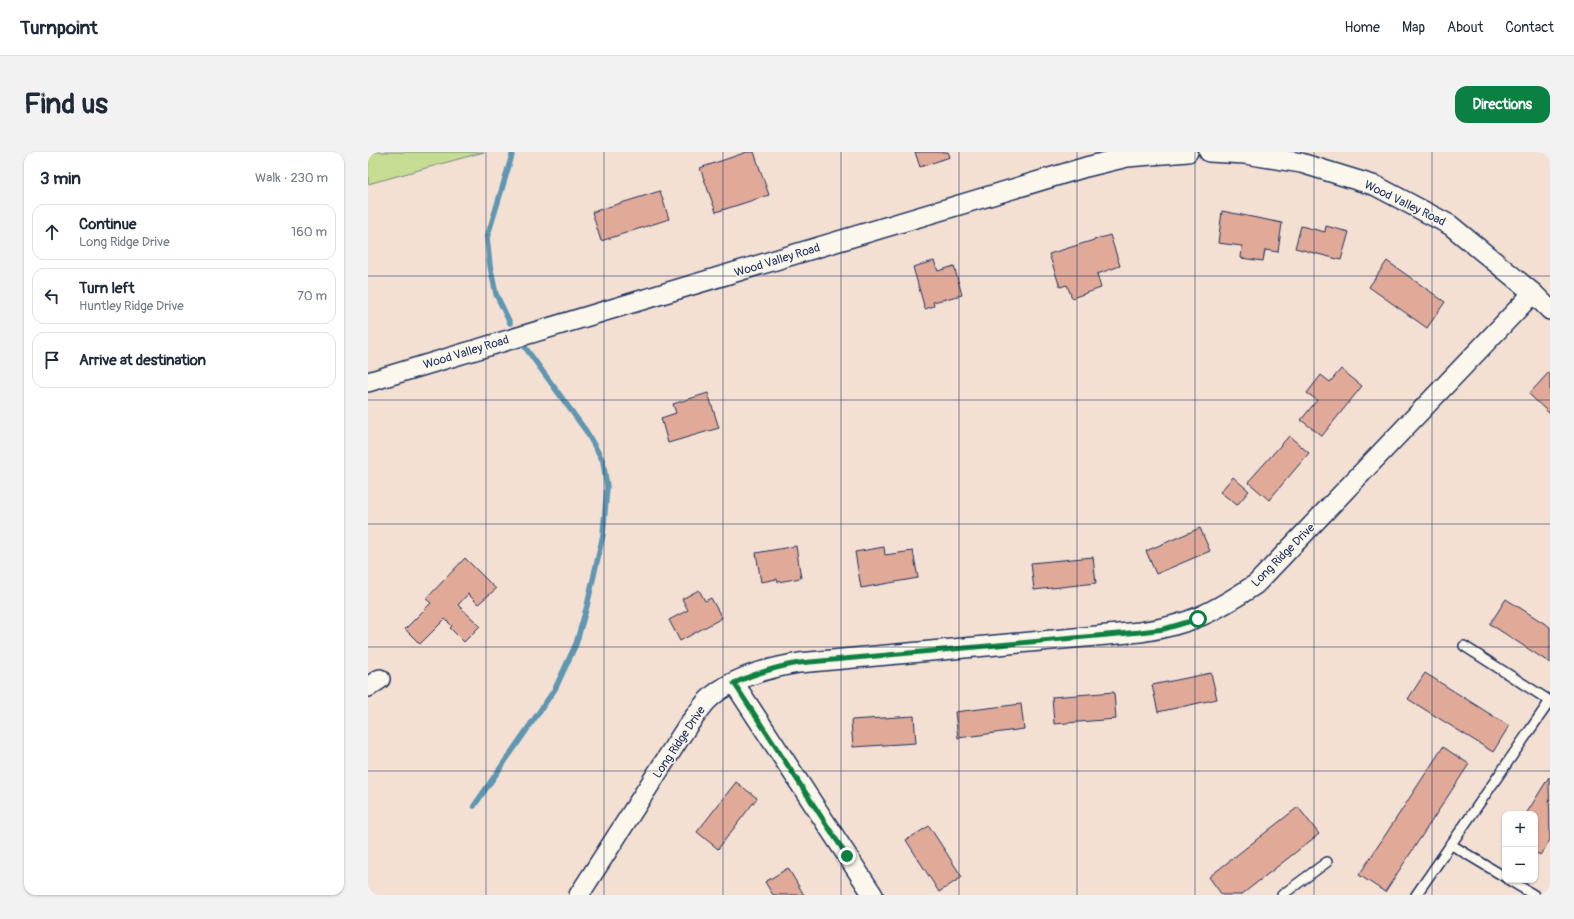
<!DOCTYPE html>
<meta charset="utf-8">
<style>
:root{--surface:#fff;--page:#f2f2f3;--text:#1f2937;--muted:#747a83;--line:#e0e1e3;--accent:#0b8043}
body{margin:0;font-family:Pangolin,sans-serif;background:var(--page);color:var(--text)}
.controls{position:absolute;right:12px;bottom:12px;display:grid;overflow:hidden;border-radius:8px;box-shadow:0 1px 3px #0004}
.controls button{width:36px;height:36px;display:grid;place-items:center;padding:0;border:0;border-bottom:1px solid var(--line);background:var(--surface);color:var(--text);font:20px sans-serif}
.stop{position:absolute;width:12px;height:12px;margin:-9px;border:3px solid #0b8043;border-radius:50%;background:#fff}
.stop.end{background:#0b8043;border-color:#fff;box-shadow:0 1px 4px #0008}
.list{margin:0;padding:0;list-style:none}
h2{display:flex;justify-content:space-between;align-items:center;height:52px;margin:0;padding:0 16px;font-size:17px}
h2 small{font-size:13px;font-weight:400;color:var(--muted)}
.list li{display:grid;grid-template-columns:26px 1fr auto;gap:12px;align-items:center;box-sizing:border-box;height:56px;margin:0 8px 8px;padding:0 8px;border:1px solid var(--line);border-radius:12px}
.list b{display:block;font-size:15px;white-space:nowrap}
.list p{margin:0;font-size:13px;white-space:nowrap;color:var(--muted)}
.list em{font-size:13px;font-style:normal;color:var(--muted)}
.icon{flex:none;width:22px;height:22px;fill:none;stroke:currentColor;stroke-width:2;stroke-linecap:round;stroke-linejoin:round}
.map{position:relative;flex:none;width:1182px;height:743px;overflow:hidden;border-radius:12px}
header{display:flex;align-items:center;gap:24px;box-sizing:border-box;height:56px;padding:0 20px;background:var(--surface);border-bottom:1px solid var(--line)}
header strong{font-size:19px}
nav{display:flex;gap:22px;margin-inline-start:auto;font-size:14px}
.intro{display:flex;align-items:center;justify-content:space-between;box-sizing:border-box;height:96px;padding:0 24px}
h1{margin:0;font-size:28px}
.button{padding:10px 18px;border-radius:12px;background:var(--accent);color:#fff;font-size:14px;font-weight:700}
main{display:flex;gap:24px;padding:0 24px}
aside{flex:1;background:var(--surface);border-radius:12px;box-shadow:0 1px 3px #0004}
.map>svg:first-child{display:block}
.green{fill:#c5dd93;stroke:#708678}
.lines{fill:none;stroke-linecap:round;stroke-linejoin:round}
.stream{stroke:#5e96b1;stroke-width:5.5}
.building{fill:#e0a998;stroke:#1b2f5e}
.lane-casing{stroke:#1b2f5e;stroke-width:12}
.street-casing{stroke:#1b2f5e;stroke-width:22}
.lane{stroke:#fbf7ec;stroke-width:9}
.street{stroke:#fbf7ec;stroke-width:19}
.route{stroke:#0b8043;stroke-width:5}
.grid{fill:none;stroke:#1b2f5e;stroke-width:1;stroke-opacity:0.55}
.labels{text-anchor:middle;stroke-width:3;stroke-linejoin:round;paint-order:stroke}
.street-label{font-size:12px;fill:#1b2f5e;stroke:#fbf7ec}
</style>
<header>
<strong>Turnpoint</strong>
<nav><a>Home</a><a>Map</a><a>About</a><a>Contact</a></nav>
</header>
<div class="intro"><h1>Find us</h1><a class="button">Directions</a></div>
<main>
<aside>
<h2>3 min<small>Walk · 230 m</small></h2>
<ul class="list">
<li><svg class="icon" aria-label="ahead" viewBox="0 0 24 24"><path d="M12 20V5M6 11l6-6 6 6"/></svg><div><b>Continue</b><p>Long Ridge Drive</p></div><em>160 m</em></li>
<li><svg class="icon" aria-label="left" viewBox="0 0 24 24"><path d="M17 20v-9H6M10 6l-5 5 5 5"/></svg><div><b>Turn left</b><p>Huntley Ridge Drive</p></div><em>70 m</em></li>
<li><svg class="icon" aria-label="arrive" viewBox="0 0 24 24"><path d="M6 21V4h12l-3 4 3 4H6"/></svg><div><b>Arrive at destination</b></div></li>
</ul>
</aside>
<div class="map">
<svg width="1182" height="743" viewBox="0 0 1182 743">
<rect width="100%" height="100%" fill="#f3e0d3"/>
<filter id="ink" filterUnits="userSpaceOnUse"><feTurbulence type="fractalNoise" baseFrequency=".025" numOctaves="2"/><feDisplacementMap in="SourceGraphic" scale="8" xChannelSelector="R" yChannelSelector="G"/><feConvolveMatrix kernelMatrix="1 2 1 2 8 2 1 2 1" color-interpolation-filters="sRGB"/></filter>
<g filter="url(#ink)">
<path class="green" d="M0,0H116L0,32Z"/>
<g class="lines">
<g class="stream">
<path d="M142,171L128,142L122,114L119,86L145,0"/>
<path d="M106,654L187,537L208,492L219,454L235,383L239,335L235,309L218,279L154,191"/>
</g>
</g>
<g class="building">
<path d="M379,0H386L401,43L348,60L332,16Z"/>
<path d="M547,0H580L582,5L552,15Z"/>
<path d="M292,39L301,67L233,89L224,60Z"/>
<path d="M854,59L914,71L910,100L897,98L895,109L873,106L874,94L850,91Z"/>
<path d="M933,74L957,80L958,74L981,80L973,108L927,96Z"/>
<path d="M742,83L752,114L729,122L733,136L704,146L699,133L692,135L681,102Z"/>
<path d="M566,109L570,119L586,114L594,143L565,150L566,154L557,157L545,115Z"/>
<path d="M1019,109L1077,150L1059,176L1001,135Z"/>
<path d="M973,217L994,234L954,284L933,268L949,248L939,241L953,223L962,230Z"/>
<path d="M1182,219V262L1161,242Z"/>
<path d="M340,241L351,276L300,291L293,266L308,261L305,252Z"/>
<path d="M921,284L941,301L901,348L880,330Z"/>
<path d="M865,325L881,339L869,353L852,340Z"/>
<path d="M832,376L842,399L788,422L778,399Z"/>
<path d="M428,394L433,426L410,430L409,427L393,430L388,401Z"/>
<path d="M516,395L517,403L545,399L550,426L493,436L487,400Z"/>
<path d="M725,405L728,431L666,438L663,411Z"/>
<path d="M97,406L128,437L110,452L100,442L90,453L112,474L96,490L82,476L84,474L77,467L52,492L37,477L63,451L58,447Z"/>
<path d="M331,438L337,449L343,446L354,466L312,489L301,468L320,458L314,447Z"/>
<path d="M1138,447L1182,475V511L1122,472Z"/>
<path d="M843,521L849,547L790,560L784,533Z"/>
<path d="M1057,521L1141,574L1125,600L1040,547Z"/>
<path d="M746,540L748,567L686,572L684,545Z"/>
<path d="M653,552L656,577L590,586L587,560Z"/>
<path d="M546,564L548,591L485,595L483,568Z"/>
<path d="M1075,595L1101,612L1017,740L991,723Z"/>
<path d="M1181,625L1182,688L1172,703L1167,700V662H1158Z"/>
<path d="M368,630L389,646L350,697L329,680Z"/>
<path d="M930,655L951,682L873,743H854L841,725Z"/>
<path d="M561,674L594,725L571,740L538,688Z"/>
<path d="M420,716L436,743H405L397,730Z"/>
</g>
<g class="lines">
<defs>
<g id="lane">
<path d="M1082,692L1137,725"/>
<path d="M1141,728L1166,743"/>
<path d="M914,743L959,710"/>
<path d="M1048,743L1182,549L1096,494"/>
</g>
<g id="street">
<path d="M841,0L877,2L933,11L1008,34L1082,73L1165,141L1182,158"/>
<path d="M0,230L718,15L759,5L820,0"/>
<path d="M366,531L505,743"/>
<path d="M0,535L12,527"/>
<path d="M211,743L320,573C327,565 333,555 340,548C362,526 401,516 431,511L772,480C822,473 846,460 888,432L1165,141"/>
</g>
</defs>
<use href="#lane" class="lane-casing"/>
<use href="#street" class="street-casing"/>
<use href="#lane" class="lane"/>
<use href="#street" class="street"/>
</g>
</g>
<g class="lines" filter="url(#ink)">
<path class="route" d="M479,704L366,531C388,521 408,515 431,511L772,480L796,477L830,467"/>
</g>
<path class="grid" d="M118,0V743M236,0V743M355,0V743M473,0V743M591,0V743M709,0V743M827,0V743M946,0V743M1064,0V743M0,124H1182M0,248H1182M0,372H1182M0,495H1182M0,619H1182"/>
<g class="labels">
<g class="street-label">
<text transform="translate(1037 51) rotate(26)" y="4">Wood Valley Road</text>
<text transform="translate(409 108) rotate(-17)" y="4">Wood Valley Road</text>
<text transform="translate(98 200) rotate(-17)" y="4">Wood Valley Road</text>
<text transform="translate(915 403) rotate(-45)" y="4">Long Ridge Drive</text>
<text transform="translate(311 590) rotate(-56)" y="4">Long Ridge Drive</text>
</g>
</g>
</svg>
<div class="controls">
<button>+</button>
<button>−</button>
</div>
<div class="stop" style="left:830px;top:467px"></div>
<div class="stop end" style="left:479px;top:704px"></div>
</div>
</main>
